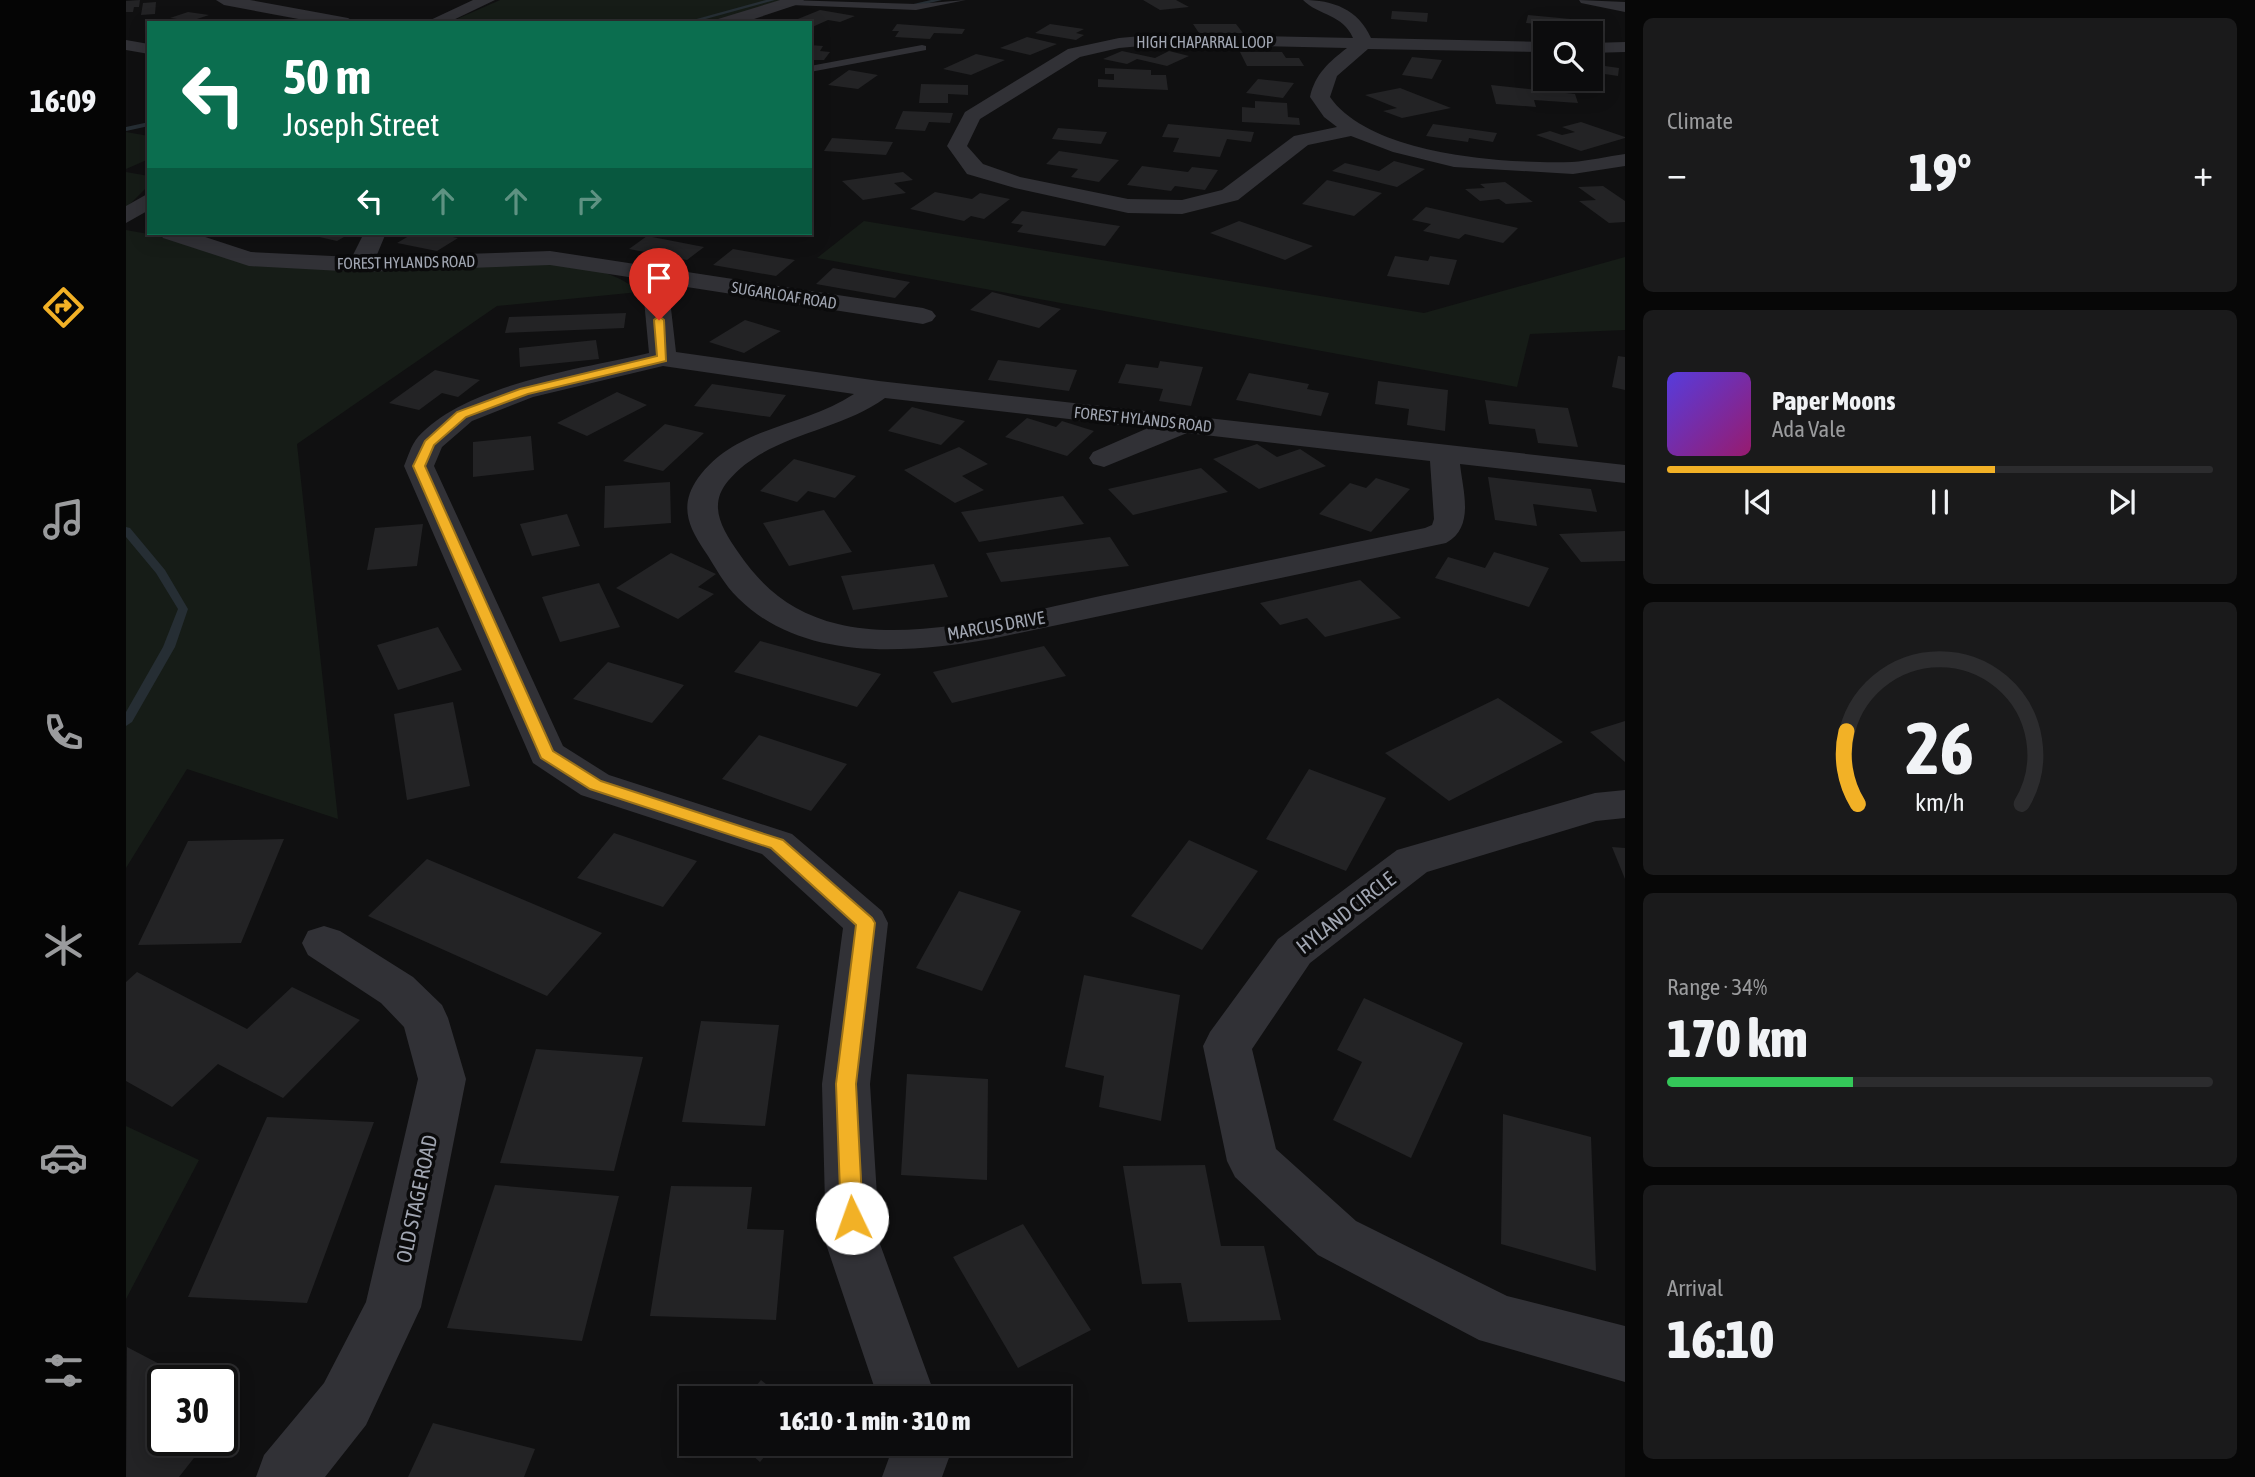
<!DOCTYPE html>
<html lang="en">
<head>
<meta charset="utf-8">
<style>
	:root { --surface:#0c0c0d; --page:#1a1a1b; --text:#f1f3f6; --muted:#9a9b9d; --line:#2c2c2e; --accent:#f2b126 }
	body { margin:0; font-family:"Asap Condensed",sans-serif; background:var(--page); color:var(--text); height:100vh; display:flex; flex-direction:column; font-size:26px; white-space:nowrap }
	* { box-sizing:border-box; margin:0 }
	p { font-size:23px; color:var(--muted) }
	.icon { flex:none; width:38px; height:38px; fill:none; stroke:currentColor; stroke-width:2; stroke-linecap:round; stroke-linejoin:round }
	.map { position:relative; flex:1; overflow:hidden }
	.drawer { display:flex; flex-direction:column; gap:18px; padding:18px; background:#070707; width:630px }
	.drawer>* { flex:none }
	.hud { position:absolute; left:21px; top:21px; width:665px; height:214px; border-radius:0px; box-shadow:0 4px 18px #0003,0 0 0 2px var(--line); background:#0b6e4f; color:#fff; overflow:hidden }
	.buttons { position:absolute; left:1407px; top:21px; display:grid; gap:14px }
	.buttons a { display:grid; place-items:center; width:70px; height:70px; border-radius:0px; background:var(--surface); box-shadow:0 4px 18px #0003,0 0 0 2px var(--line); font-size:35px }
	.speed { position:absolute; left:21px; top:1365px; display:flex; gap:14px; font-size:35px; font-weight:700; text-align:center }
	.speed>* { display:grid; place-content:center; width:91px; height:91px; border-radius:50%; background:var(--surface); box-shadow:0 4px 18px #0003,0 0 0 2px var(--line); line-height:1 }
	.speed .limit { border:4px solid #111; border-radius:10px; background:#fff; color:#111 }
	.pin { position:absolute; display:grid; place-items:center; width:60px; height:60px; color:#fff; margin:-72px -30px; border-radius:50% 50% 50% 0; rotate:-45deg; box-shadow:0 0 7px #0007 }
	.pin .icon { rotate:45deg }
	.me { position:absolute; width:77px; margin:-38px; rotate:357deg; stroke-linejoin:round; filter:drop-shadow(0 0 5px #0008) }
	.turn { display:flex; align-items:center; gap:24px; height:147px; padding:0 21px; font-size:32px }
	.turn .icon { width:91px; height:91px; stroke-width:2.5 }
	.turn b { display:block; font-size:49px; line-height:60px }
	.lanes { display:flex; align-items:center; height:66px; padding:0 21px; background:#0003; justify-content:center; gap:35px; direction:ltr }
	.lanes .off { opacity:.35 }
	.big { font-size:52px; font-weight:800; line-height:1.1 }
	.drawer .tile { flex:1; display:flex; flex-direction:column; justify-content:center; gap:10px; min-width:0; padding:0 24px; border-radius:10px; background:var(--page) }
	.drawer .dial { align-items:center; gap:0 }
	.dial svg { height:182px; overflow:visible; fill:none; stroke:var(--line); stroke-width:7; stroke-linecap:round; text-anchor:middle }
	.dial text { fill:var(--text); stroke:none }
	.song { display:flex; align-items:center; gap:21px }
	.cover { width:84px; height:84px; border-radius:10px; background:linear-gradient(135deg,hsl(250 70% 55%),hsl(320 70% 35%)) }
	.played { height:7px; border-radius:4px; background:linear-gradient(90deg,var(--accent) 60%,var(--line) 60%) }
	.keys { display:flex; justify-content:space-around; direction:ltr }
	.heat { display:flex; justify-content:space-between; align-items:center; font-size:38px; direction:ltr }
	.charge { height:10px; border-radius:5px; background:linear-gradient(90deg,#34c759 34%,var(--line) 0) }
	.trip { position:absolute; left:553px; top:1386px; width:392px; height:70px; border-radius:0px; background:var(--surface); box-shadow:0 4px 18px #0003,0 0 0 2px var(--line); font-weight:800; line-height:70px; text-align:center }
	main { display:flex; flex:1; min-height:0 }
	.dock { display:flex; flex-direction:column; width:126px; justify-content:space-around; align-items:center; background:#050505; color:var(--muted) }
	.dock .icon { width:49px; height:49px }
	.dock .current { color:var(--accent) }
	.dock b { font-size:32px; color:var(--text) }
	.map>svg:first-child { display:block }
	.green { fill:#161c17 }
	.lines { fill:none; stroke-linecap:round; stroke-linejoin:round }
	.stream { fill:#262e34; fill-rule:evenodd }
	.building { fill:#232325 }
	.service { fill:#313136; fill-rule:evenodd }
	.minor { fill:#313136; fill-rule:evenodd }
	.route { fill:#f2b126; stroke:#9d7319; stroke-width:2 }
	.labels { text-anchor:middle; stroke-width:7; stroke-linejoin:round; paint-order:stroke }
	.far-street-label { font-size:16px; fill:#a1a6b2; stroke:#0b0b0c }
	.street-label { font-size:18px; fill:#a1a6b2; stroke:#0b0b0c }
	.near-street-label { font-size:21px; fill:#a1a6b2; stroke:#0b0b0c }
</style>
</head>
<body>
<main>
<nav class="dock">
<b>16:09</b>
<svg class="icon current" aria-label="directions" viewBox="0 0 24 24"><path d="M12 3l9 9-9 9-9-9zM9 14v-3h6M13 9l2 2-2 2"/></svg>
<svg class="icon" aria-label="music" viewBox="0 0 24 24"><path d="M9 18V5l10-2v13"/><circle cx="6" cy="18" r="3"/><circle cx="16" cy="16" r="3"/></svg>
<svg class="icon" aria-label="phone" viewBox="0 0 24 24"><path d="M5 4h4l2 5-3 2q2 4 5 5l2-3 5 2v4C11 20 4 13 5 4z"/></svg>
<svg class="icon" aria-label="climate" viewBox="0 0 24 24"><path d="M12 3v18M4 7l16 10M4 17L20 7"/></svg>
<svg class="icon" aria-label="car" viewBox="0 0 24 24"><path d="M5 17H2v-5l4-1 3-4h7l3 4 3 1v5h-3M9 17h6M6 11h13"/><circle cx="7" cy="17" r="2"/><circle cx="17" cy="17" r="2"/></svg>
<svg class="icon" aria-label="filters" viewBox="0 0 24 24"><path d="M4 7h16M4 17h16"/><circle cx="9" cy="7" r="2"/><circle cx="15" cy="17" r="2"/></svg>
</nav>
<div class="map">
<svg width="1499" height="1477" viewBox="0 0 1499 1477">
	<rect width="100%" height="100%" fill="#101011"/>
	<path class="green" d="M374,0H656L584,23H322Z
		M0,132L23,136V159L0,169Z
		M0,172L23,176V185L0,208Z
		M738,221L1298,313L1499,257V330L1404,334L1391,387L691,258Z
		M0,230L28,235L116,261L421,263C455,268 486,268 513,292L371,306L171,444L212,819L61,769L0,868Z
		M0,1126L73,1160L0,1299Z"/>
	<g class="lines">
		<path class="stream" d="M640,0H649L565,23H556Z
			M805,0H816L786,7L783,5Z
			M23,122V126L0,131V127Z
			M0,527L4,528L39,570L62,609L49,647L6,722L0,726V712L37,647L52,609L30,573L0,537Z"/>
	</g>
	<path class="building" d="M14,0L13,7H8L7,12H0V1Z
		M1017,0H1050L1063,7L1034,10Z
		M30,2L29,14L15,15L17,3Z
		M694,10L729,16L714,22L702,20L684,28V23H662Z
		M1266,11L1302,13L1301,22L1265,19Z
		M62,12L83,15L65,21L44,18Z
		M1402,15L1455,20V28L1400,23Z
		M771,24L839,29L836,34L808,33L804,39L769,37L773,31H766Z
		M924,24L958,29L950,33L958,35L950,40L909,33Z
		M1067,24H1110L1117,33H1073Z
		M901,37L931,44L904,55L874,48Z
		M684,45L697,46L694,51L704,52L698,60H684Z
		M996,51L1029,58L1043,51L1063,56L1041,66L1011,59L1001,64L977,59Z
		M1114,52H1156L1160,58H1173L1178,66H1121Z
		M850,54L879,60L845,75L817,69Z
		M1286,57L1316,60L1306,79L1276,75Z
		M1465,64L1493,68L1492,76L1465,72Z
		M979,68L1025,70V75H1040L1042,90L972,87V79L988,80V74H979Z
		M723,70L752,75L732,89L702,85Z
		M1132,79L1168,83L1157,98L1120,93Z
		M795,84L842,85V95L822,94V103H793Z
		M1365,85L1449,94L1452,103L1408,100L1410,107L1370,104Z
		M1274,88L1325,108L1276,118L1257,111L1271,108L1239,95Z
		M1129,101L1161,103L1162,117L1173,118L1174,125L1116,122V107L1129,108Z
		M777,111L827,113L824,123L803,122L799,131L769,129Z
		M1455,122L1499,137V138L1455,151L1410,135L1424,131L1436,135L1449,132L1436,127Z
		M1042,124L1128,132L1125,142L1101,139L1094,157L1047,152L1053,138L1036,137Z
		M1307,124L1371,133L1367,142L1343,138L1342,142L1300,136Z
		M932,128L981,132L975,144L926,139Z
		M706,138L767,142L760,155L698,151Z
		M933,151L993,160L973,182L945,177L952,169L920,164Z
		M1268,161L1299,169L1271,187L1206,171L1219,163L1253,171Z
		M1016,166L1062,172L1066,167L1092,170L1079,190L1049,186L1045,191L1001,185Z
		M777,172L787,180L768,183L780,193L737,200L716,181Z
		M1201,180L1256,193L1228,216L1176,204Z
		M1379,182L1407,202L1380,204L1373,199L1354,201L1339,189L1359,188L1354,184Z
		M1477,186L1499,201V222L1483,223L1453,201L1470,200L1452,187Z
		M809,192L846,199L854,193L884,199L858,219L845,216L838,221L784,209Z
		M1300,207L1392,228L1377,243L1339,234L1333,239L1297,231L1305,224L1286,220Z
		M896,211L994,226L979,246L891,232L897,225L885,223Z
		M1113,221L1187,246L1159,260L1084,233Z
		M176,233H225L211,241Z
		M288,233H306L332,238L311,251L271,243Z
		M521,236L578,247L561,260L503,249Z
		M607,249L669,260L650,276L587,265Z
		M1269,256L1302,261L1304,256L1331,260L1323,285L1261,276Z
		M707,268L784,282L769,298L690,284Z
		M866,292L935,309L913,328L844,310Z
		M500,313L498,328L379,333L383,317Z
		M619,320L655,331L618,353L583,342Z
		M470,340L473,359L394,367L393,348Z
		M1492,356L1499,357V390L1486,387Z
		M872,360L951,370L943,391L862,380Z
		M1034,361L1077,367L1065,406L1033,401L1037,389L992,383L1000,364L1032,368Z
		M309,370L354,380L332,397L316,393L293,410L263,403Z
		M1123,373L1183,384L1181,389L1203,393L1195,416L1110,400Z
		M1252,381L1322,390L1319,431L1281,425L1283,409L1249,404Z
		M586,384L660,395L644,417L568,406Z
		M491,392L521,405L461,436L431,423Z
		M1359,400L1442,408L1452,447L1412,443L1409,429L1363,424Z
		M786,407L839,421L815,445L762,431Z
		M901,418L930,427L936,421L968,431L941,456L879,437Z
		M539,424L578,433L537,471L497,461Z
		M405,436L408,470L347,477V442Z
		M1131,444L1151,457L1174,449L1200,466L1133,489L1087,459Z
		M833,447L862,464L836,476L858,490L829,503L778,470Z
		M668,459L730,476L709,498L682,491L671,502L634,491Z
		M1075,468L1102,492L1007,515L982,489Z
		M1362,477L1465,489L1471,512L1407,504L1411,526L1369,520Z
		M1250,478L1284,489L1245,532L1193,514L1224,483L1240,488Z
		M544,482L545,523L478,528L479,486Z
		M937,496L958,524L853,542L835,512Z
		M698,510L726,552L663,566L637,523Z
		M441,514L454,546L406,556L394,524Z
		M297,524L291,566L241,570L249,528Z
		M1499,531V561L1455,562L1433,534Z
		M984,537L1003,566L875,582L860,553Z
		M1368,552L1423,568L1403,607L1309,578L1322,557L1359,568Z
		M545,553L590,574L572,587L588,594L552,619L490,588Z
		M808,564L822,597L727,610L715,576Z
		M1234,580L1275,618L1199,637L1181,618L1154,625L1134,603Z
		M473,583L494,627L434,642L416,597Z
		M312,627L336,670L272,690L251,645Z
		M634,641L755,674L731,707L608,672Z
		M918,646L940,676L826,703L807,672Z
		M482,662L558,685L526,723L447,699Z
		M1372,698L1437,742L1323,801L1259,753Z
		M327,702L344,786L281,800L268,714Z
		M1499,721V762L1464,732Z
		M633,735L721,764L685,811L596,779Z
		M1183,769L1260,798L1220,871L1140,839Z
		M488,833L571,861L537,907L451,878Z
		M158,839L115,943L12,945L62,841Z
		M1063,840L1132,871L1076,950L1005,916Z
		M1486,847L1499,848V879Z
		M301,859L476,933L421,996L242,916Z
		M833,891L895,911L856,991L790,968Z
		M11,972L121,1029L166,987L234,1020L157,1098L92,1064L46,1107L0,1081V982Z
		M958,975L1054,995L1035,1121L973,1107L978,1076L939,1067Z
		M1238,998L1337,1043L1285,1158L1207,1120L1236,1062L1211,1050Z
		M575,1021L653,1025L639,1126L556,1122Z
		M410,1049L517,1057L488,1171L374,1163Z
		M781,1074L862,1079L861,1180L775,1175Z
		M1377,1114L1465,1137L1470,1271L1375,1244Z
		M141,1117L248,1122L181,1303L62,1297Z
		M1079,1165L1095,1246H1138L1155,1320L1062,1322L1055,1283L1016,1284L997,1166Z
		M369,1185L493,1196L456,1341L321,1328Z
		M545,1186L626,1187L621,1229L658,1230L650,1320L524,1316Z
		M897,1224L965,1330L892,1368L827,1257Z
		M1,1347L66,1381H37V1440H82L53,1477H0Z
		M635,1380L657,1398H620Z
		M96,1396L110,1404L96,1422Z
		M307,1423L409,1449L398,1477H282Z
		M613,1444H649L634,1462Z"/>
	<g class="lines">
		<path class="service" d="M662,0L790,4L840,0L790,10L665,5L662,4Z
			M796,45L800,46V50L684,72V66Z"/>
		<path class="minor" d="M90,0H124L222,18L230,23H194L98,5Z
			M347,0H369L321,23H298Z
			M654,0H678L676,3L616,23H590L592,19Z
			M1177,0C1207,0 1232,9 1245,38L1419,42V52L1242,49L1211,76L1204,97C1244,155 1379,164 1446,162C1463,161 1482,156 1499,154V166L1447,174L1328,167L1267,152L1225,136L1182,145L1112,200L1056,214L1002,213L889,188L841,174L821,146L839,112L942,49L993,38L1038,34L1227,38C1217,14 1193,16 1177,0ZM1038,44L1221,48C1203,62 1189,74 1184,97L1198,117L1211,127L1168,136L1096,190L1056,200L1002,199L894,177L857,164L841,146L854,119L954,57L993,48Z
			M1453,0L1499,2V12L1455,3Z
			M0,40L23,44V54L0,50Z
			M1499,42V52L1465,53V43Z
			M23,193V210L0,223V206Z
			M33,233H67L125,252L226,257L238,233H260L250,257L424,251L797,308L806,311L810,316L806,321L797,324L535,283L544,300L550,352L753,381L1499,465V483L1334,464C1337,492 1349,527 1320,543L865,639C783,653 677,663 612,598C598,585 589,566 578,550C562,526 553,505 572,478C611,425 677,428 728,394L537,366L407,397L346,421L316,447L308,466L437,746L483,775L666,834L756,911L762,923L744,1084L754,1244L810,1398H752L700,1244L696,1084L717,928L636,854L455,795L407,763L278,466C282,457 285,445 292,437C340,384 455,369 523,353L518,300L509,278L424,265L234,272L123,266L37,238ZM759,398L1022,428L967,452L963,458L967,464L978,467L1061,433L1304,461L1308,519L1306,525L1299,528C1196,549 1092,571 989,593C910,609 791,644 712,624C667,613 638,590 612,552C597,530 581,506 602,481C641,434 711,433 759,398Z
			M1499,790V818L1470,821L1301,872L1184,963L1126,1049L1150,1149L1230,1221L1381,1296L1499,1326V1382L1353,1340L1192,1255L1109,1177L1101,1161L1077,1046L1084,1032L1152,939L1271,850L1469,793Z
			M198,926L214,931L287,977L316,1005L322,1018L340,1079L295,1307L240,1425L199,1477H130L138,1455L198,1383L240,1302L292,1079L278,1027L255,1003L182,955L176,943L182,931Z
			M768,1444H828L816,1477H756Z"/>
	</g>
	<path class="route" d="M533,316L538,320L540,361L402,394L340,417L308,445L299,466L427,751L475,781L657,840L746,918L749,923L730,1084L737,1218L733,1225L726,1228L718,1225L715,1218L710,1084L730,925L645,848L464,789L415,758L287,466L299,441L331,412L394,389L531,356L528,320Z"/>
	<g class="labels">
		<g class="far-street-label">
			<text x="1079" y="48">HIGH CHAPARRAL LOOP</text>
			<text transform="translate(280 262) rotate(-1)" y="6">FOREST HYLANDS ROAD</text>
			<text transform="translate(658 295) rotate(9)" y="6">SUGARLOAF ROAD</text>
			<text transform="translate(1017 419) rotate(6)" y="6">FOREST HYLANDS ROAD</text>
		</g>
		<g class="street-label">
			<text transform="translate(870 626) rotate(-10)" y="6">MARCUS DRIVE</text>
		</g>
		<g class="near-street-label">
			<text transform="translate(1220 913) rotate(-38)" y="7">HYLAND CIRCLE</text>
			<text transform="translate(291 1199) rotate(-78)" y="7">OLD STAGE ROAD</text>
		</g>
	</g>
</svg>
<div class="buttons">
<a><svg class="icon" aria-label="search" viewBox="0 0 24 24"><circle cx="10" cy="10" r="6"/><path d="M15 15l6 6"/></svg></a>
</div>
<div class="speed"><div class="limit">30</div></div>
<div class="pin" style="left:533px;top:320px;background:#d93025"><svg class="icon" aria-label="arrive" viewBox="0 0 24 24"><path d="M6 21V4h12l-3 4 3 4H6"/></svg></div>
<svg class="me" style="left:726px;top:1218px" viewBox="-20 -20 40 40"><circle r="19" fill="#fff"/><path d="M0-13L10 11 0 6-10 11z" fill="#f2b126"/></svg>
<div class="trip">16:10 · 1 min · 310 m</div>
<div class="hud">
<div class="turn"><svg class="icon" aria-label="left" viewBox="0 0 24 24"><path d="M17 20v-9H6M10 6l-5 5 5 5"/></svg><div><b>50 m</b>Joseph Street</div></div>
<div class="lanes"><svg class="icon" aria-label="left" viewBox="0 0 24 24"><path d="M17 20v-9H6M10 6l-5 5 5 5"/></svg><svg class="icon off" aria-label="ahead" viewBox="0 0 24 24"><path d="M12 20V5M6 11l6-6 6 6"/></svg><svg class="icon off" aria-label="ahead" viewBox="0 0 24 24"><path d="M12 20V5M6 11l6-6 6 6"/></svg><svg class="icon off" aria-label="right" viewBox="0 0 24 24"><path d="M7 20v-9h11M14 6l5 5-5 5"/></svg></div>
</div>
</div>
<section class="drawer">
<div class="tile"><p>Climate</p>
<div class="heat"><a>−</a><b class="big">19°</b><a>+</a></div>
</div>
<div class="tile">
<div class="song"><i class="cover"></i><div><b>Paper Moons</b><p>Ada Vale</p></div></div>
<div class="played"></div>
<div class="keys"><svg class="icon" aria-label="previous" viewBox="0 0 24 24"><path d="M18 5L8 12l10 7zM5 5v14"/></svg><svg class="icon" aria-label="pause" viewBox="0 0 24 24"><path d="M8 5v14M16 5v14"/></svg><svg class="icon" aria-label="next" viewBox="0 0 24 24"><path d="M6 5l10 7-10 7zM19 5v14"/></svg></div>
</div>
<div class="tile dial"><svg viewBox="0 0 100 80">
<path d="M14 69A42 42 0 1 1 86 69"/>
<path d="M14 69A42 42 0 0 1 9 37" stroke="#f2b126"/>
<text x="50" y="56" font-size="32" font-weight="700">26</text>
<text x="50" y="72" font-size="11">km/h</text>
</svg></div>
<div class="tile"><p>Range · 34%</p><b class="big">170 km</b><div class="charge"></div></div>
<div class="tile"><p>Arrival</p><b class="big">16:10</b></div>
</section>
</main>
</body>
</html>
